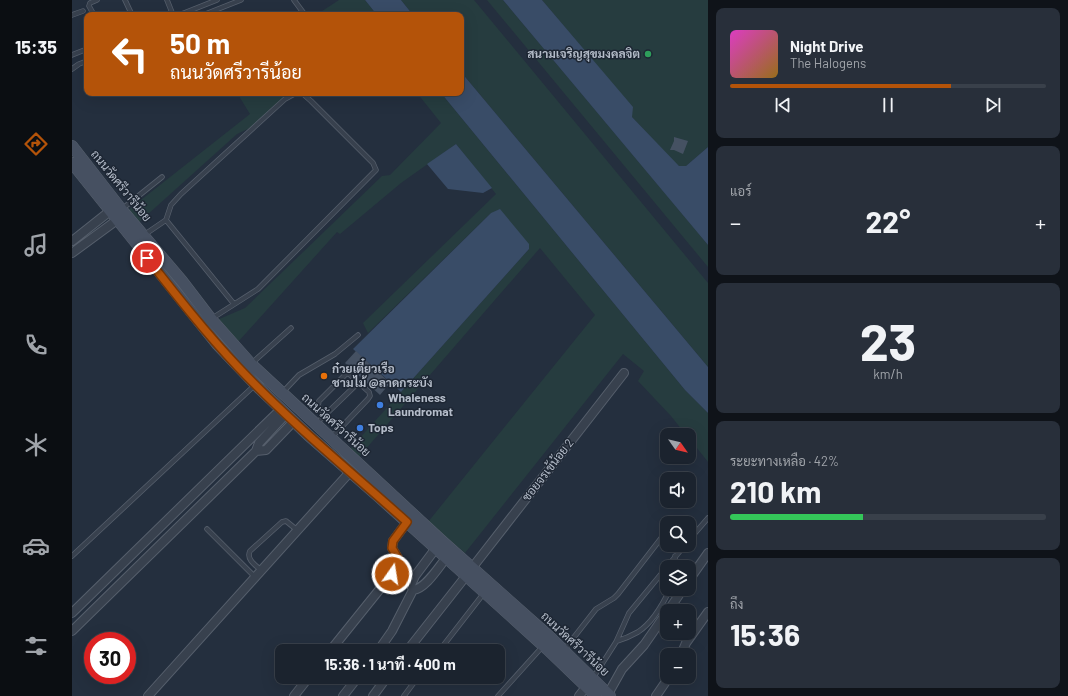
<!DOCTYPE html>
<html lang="th">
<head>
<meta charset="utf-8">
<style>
	:root { --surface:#1b232e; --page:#282f3a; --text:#f1f3f6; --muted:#a0a4aa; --line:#39404a; --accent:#b45309 }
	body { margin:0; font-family:Barlow,Sarabun,sans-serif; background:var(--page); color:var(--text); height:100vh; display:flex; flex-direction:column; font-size:15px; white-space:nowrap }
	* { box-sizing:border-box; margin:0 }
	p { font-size:13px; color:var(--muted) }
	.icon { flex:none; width:22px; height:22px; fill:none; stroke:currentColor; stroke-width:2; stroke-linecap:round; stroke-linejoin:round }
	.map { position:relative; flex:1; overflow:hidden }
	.panel { display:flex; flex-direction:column; gap:8px; padding:8px; background:#0f1319; width:360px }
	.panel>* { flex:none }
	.guide { position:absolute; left:12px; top:12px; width:380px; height:84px; border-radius:8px; box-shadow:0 4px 16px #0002,0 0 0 1px var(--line); background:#b45309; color:#fff; overflow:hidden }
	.needle { width:26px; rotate:124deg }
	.buttons { position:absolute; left:588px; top:428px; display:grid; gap:8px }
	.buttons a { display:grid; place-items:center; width:36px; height:36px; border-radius:8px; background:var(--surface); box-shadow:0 4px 16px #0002,0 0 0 1px var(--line); font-size:20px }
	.speed { position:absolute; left:12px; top:632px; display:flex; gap:8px; font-size:20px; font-weight:700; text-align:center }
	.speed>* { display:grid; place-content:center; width:52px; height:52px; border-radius:50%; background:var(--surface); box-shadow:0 4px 16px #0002,0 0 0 1px var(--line); line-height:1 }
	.speed .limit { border:6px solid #d22; background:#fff; color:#111 }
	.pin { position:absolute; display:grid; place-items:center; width:34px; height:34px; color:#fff; margin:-17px; border:2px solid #fff; border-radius:50%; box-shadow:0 1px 4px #0007 }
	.me { position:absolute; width:44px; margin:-22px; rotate:13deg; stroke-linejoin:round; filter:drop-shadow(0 0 3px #0008) }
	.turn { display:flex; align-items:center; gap:14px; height:84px; padding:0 20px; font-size:18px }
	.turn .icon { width:52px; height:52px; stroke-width:2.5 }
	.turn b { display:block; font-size:28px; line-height:34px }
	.big { font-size:30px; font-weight:700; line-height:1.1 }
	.panel .card { flex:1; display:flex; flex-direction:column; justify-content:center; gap:6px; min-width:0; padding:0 14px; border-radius:8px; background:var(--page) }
	.panel .dial { align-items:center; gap:0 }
	.dial b { font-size:52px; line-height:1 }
	.song { display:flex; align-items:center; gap:12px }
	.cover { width:48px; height:48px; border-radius:6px; background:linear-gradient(135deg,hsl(310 70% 55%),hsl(40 70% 35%)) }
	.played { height:4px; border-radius:2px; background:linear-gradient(90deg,var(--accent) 70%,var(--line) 70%) }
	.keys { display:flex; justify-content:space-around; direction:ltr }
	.heat { display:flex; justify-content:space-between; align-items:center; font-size:22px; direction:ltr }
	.charge { height:6px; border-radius:3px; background:linear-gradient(90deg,#34c759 42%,var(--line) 0) }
	.trip { position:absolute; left:203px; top:644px; width:230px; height:40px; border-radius:8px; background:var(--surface); box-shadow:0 4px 16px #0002,0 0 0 1px var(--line); font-weight:700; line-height:40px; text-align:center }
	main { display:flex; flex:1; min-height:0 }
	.tab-bar { display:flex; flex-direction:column; width:72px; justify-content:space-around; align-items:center; background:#0b0e12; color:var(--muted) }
	.tab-bar .icon { width:28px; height:28px }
	.tab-bar .selected { color:var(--accent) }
	.tab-bar b { font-size:18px; color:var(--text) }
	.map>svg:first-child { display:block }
	.green { fill:#263c3f }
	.water { fill:#394c67 }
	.building { fill:#455162 }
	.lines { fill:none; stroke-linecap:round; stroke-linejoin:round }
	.lane-casing { stroke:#565f6c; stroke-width:5.5 }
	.street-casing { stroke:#565f6c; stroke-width:10 }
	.secondary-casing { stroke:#565f6c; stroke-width:12 }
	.lane { stroke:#38414e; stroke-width:4 }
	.street { stroke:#38414e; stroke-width:8 }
	.secondary { stroke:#465061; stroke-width:11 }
	.route-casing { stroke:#753606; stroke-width:10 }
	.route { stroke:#b45309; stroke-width:7 }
	.leisure-dot { fill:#2e9e5b; stroke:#1d2633; stroke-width:1.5 }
	.food-dot { fill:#e8710a; stroke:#1d2633; stroke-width:1.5 }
	.shop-dot { fill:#3f7fe0; stroke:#1d2633; stroke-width:1.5 }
	.labels { text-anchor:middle; stroke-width:3; stroke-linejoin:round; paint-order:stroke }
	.poi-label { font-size:12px; font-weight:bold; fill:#b4bcc9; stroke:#1d2633; text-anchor:start }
	.street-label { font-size:12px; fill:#b4bcc9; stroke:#1d2633 }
</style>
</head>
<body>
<main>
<nav class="tab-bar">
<b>15:35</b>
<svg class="icon selected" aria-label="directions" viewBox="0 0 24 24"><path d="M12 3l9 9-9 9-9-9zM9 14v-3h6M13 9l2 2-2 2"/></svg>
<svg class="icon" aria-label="music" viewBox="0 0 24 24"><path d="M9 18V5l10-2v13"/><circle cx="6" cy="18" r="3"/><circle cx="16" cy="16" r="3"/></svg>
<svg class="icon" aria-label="phone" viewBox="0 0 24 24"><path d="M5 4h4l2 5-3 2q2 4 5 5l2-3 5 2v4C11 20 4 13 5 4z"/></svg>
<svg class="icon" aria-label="climate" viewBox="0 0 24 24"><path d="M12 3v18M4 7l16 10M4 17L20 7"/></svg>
<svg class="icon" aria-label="car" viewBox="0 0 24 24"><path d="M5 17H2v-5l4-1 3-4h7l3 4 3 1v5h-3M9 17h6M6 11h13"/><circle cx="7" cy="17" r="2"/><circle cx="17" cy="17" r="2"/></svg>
<svg class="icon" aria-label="filters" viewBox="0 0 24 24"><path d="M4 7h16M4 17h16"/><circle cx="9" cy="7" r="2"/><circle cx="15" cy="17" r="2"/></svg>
</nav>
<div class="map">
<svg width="636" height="696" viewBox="0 0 636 696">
	<rect width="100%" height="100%" fill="#242f3e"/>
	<path class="green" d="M267,0H293L305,15H244Z
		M329,0H402L636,283V367L389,72V15H341Z
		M415,0H431L627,234L636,245V267Z
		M470,0H636V147L614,166H607L602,162L560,117V107Z
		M165,93H216L180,127L165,134L65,224L55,211L178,114Z
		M345,93H369L613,390L636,413V462L617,438V435H614L599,416L566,381L572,371L551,354L393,553L356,522L523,315L468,248L286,458L278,449L457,249L419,213L296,333L291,323L424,194L384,144L329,183L268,234L265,232L165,343L145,320L173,308L310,176L318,175L369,123Z"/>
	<path class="water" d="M293,0H329L341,15H305Z
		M431,0H470L561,107L560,117L607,166H614L636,147V245Z
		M389,72L636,367V413L613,390L369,93H389Z
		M384,144L420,188L411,193L376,189L355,164Z
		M428,209L457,244V249L329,392L281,349L419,213Z"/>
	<path class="building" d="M602,137L616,141L611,154L602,150H598L602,141Z
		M284,351L318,383L308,395L273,363Z"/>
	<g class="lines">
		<g class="lane-casing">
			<path id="lane" d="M53,0L60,15
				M95,0L101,15
				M222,0L233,15
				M0,15L11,11
				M22,15L17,6L18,3L25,0
				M107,15L145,0
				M131,15L169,0
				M0,55L15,49
				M0,69L7,64L15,61
				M50,209L90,177
				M94,220L162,304
				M72,235L94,220L99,205L109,194L213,99L224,93
				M139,319L186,289L304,170L301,163L239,101L230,93H224
				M179,364L219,328
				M210,393L227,375L263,354L286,335
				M251,417L284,385H289
				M249,419L251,412L246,406L247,401L274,374H277L297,392L298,396L296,399L259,438
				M135,529L184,578
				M617,540L636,518
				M0,556L183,385
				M603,556L604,567
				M189,570C183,565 174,559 178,551L210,522L214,521L225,530
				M545,641C552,639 559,636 566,632C580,623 591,604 598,589
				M492,650L524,609L542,598L546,594L590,537
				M367,651L412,593
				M521,678L544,642L557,613L613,545
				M332,696L346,677
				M426,696L471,646"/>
		</g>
		<g class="street-casing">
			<path id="street" d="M0,241L38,211
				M0,253L45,220
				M184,451L194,450L222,421
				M400,568L552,373
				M617,580L636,553
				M341,590C353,589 366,568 374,558
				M596,611L611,589
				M0,613L209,409
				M0,631L184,451L187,443L214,414
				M258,651L320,574L326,562V558L320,548L321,541L335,522
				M306,651L320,631L341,590L339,585L343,576L364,548
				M335,651L394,576
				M609,655L614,643L636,612
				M536,694L550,669L572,645L595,612
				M76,696L278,472
				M222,696L237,677
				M271,696L286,677
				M301,696L315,677
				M507,696L514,687
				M584,696L597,677"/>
		</g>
		<g class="secondary-casing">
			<path id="secondary" d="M0,146L49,209L110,281L139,319L179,364L370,541L478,637L538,696
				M0,163L145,344L188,389L236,435L307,497L475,649L524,696"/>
		</g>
		<use href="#lane" class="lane"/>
		<use href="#street" class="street"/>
		<use href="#secondary" class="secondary"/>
	</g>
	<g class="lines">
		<g class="route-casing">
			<path id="route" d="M75,258C104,295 133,332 166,367C218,422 278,471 335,522L321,541L320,548L326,558V562L320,574"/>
		</g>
		<use href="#route" class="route"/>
	</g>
	<circle class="leisure-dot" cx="576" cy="54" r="4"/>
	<circle class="food-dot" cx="252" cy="376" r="4"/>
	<g class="shop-dot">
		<circle cx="308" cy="405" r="4"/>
		<circle cx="288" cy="428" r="4"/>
	</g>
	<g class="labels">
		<g class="poi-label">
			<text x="568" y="58" text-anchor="end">สนามเจริญสุขมงคลจิต</text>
			<text x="260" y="373">ก๋วยเตี๋ยวเรือ<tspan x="260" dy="14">ชามไม้ @ลาดกระบัง</tspan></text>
			<text x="316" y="402">Whaleness<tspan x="316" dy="14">Laundromat</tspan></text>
			<text x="296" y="432">Tops</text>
		</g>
		<g class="street-label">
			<text transform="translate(49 186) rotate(51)" y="4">ถนนวัดศรีวารีน้อย</text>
			<text transform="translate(264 425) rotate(42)" y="4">ถนนวัดศรีวารีน้อย</text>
			<text transform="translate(476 470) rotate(-52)" y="4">ซอยจรเข้น้อย 2</text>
			<text transform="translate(503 644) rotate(43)" y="4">ถนนวัดศรีวารีน้อย</text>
		</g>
	</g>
</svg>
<div class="buttons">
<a><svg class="needle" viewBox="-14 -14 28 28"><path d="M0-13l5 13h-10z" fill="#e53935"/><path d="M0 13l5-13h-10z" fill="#a0a4aa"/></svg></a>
<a><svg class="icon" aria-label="sound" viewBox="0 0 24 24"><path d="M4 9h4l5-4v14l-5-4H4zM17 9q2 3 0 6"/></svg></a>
<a><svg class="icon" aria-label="search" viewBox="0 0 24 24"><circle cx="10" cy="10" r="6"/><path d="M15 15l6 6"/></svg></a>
<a><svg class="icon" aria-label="layers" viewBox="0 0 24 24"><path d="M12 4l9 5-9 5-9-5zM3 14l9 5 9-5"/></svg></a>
<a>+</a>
<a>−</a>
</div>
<div class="speed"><div class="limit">30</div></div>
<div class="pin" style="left:75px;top:258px;background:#d93025"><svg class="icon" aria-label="arrive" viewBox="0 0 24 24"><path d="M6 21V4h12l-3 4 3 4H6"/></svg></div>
<svg class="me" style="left:320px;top:574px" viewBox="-20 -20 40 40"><circle r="17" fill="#b45309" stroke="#fff" stroke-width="3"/><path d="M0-11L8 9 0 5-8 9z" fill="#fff"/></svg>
<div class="trip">15:36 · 1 นาที · 400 m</div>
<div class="guide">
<div class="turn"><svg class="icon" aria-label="left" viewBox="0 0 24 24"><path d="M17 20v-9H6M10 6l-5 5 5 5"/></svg><div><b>50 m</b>ถนนวัดศรีวารีน้อย</div></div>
</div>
</div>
<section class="panel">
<div class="card">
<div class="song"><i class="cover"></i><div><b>Night Drive</b><p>The Halogens</p></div></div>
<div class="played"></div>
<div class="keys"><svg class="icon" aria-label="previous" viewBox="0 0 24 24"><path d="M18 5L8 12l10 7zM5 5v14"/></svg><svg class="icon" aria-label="pause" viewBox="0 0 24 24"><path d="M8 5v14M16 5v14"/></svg><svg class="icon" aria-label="next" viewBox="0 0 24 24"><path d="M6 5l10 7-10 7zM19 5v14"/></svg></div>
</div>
<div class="card"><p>แอร์</p>
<div class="heat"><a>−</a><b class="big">22°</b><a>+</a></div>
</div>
<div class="card dial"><b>23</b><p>km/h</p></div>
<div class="card"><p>ระยะทางเหลือ · 42%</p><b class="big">210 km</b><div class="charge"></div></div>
<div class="card"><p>ถึง</p><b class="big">15:36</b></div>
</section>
</main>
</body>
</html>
